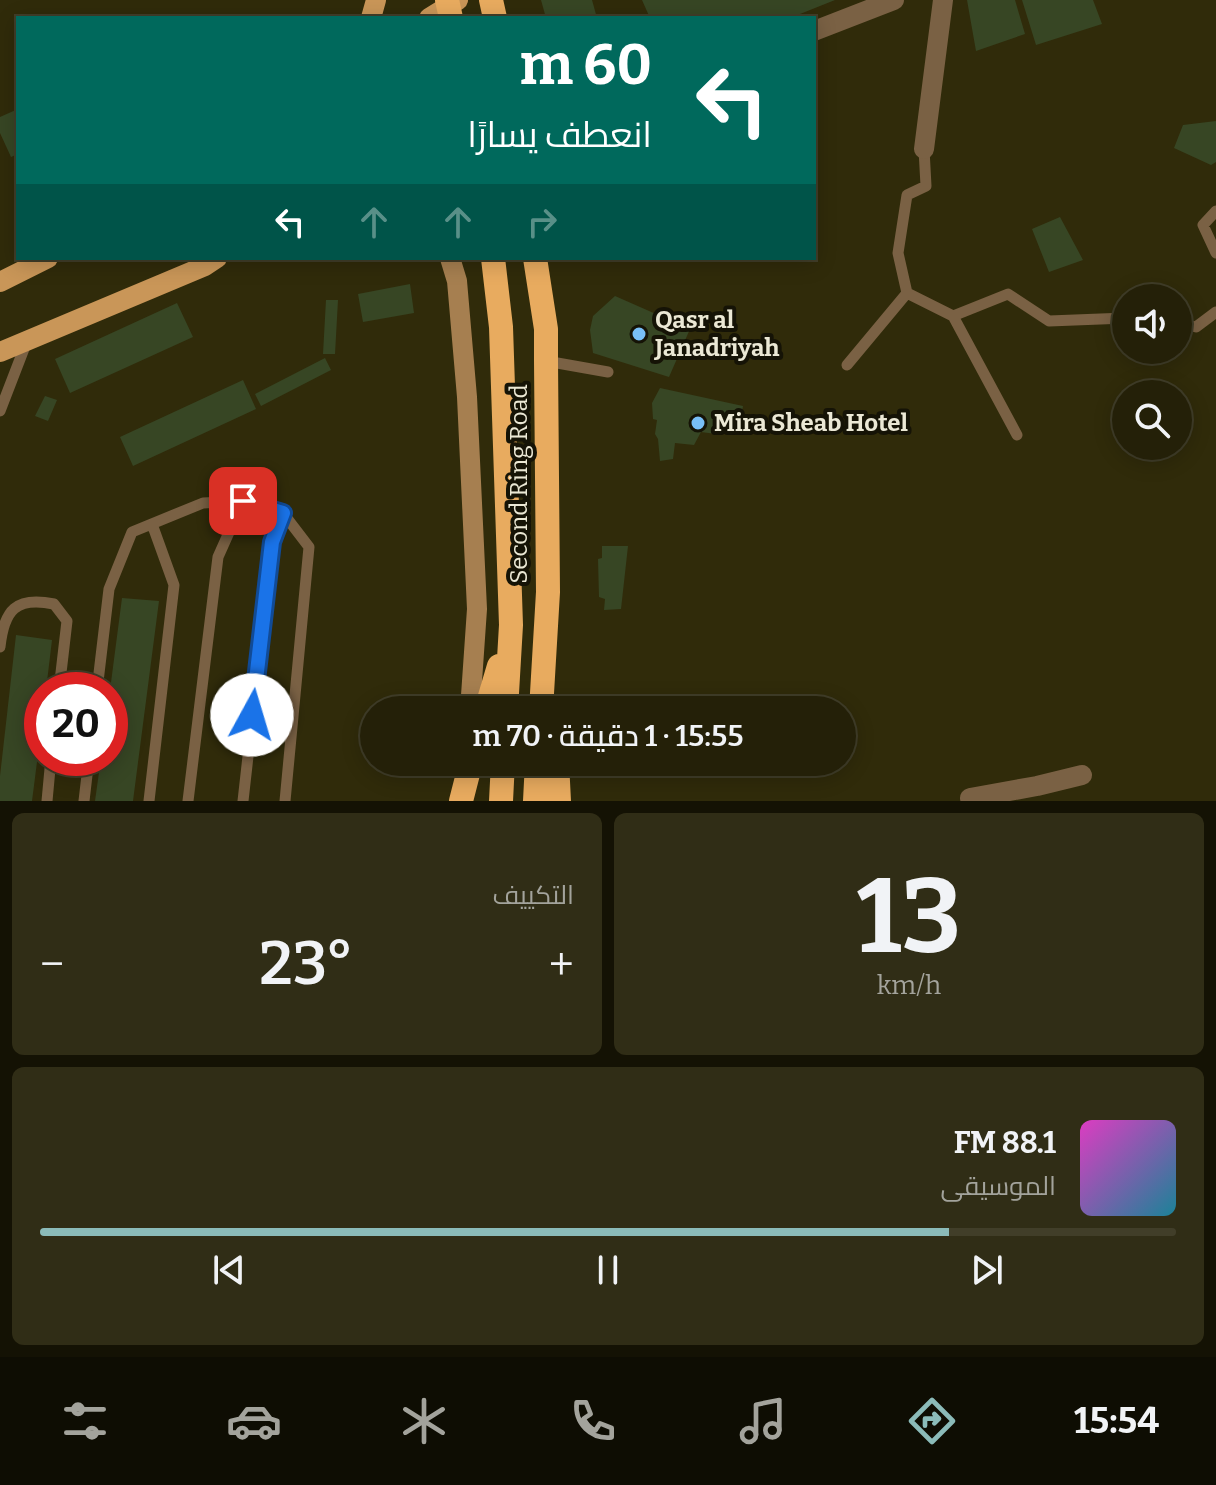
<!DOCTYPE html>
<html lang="ar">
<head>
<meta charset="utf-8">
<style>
	:root { --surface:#242008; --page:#302d16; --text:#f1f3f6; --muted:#a3a39c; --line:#413e29; --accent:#8bbbb9 }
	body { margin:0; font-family:Bitter,Cairo,serif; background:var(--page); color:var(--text); direction:rtl; height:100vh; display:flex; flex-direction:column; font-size:30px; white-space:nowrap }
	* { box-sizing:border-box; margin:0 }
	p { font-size:26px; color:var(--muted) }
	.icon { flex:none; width:44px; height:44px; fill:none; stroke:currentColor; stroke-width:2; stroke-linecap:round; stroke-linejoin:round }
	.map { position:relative; height:801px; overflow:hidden; direction:ltr }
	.side { display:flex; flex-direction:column; gap:12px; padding:12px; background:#141204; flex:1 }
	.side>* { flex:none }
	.hud { position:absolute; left:16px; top:16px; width:800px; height:244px; border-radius:0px; box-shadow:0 4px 20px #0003,0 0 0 2px var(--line); direction:rtl; background:#00695c; color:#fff; overflow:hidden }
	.tools { position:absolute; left:1112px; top:284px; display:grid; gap:16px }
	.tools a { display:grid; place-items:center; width:80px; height:80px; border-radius:50%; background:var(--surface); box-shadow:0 4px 20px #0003,0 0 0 2px var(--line); font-size:40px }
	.speed { position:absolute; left:24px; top:672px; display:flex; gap:16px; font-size:40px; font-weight:700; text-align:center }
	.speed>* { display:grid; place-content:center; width:104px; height:104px; border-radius:50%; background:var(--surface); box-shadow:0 4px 20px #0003,0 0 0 2px var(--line); line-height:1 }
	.speed .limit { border:12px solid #d22; background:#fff; color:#111 }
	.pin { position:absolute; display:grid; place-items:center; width:68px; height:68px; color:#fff; margin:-34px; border-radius:16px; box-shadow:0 4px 12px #0006 }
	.me { position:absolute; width:88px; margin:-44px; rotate:6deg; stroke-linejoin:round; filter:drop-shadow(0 0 6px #0008) }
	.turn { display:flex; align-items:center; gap:28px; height:168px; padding:0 32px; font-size:36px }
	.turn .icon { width:104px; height:104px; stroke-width:2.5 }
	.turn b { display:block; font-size:56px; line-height:68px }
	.lanes { display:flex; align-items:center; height:76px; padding:0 32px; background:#0003; justify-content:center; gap:40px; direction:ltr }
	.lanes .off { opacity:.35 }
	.big { font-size:60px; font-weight:600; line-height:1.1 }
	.side .card { flex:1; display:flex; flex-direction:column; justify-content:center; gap:12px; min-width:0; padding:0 28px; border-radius:12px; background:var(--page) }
	.side .dial { align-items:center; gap:0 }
	.dial b { font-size:104px; line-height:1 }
	.song { display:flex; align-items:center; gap:24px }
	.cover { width:96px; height:96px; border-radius:12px; background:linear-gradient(135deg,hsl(310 70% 55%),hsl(190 70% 35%)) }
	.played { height:8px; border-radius:4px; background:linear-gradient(90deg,var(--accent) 80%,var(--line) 80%) }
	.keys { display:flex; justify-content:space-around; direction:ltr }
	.heat { display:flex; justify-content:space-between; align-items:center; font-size:44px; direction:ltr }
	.side .tiles { flex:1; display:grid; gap:12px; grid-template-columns:1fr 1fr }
	.card:last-child { grid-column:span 2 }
	.trip { position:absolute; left:360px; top:696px; width:496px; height:80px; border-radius:40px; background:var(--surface); box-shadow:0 4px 20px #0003,0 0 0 2px var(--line); font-weight:600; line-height:80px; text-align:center; direction:rtl }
	.menu { display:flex; height:128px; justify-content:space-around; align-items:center; background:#0e0d03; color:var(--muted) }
	.menu .icon { width:56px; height:56px }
	.menu .on { color:var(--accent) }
	.menu b { font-size:36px; color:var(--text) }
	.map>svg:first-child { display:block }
	.building { fill:#374624 }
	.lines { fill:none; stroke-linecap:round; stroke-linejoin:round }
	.lane { stroke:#7a6144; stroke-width:11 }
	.street { stroke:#7a6144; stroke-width:20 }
	.secondary { stroke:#a67f50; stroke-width:20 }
	.primary { stroke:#c99658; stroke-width:20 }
	.highway { stroke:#e8ab5f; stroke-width:24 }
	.highway-bridge { stroke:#e8ab5f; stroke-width:24 }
	.route-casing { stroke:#114b97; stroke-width:20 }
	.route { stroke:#1a73e8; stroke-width:14 }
	.poi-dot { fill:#78bff7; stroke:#151306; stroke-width:3 }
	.labels { text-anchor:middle; stroke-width:8; stroke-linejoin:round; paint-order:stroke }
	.poi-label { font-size:24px; font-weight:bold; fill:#ebe8d5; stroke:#151306; text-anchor:start }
	.street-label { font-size:24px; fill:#ebe8d5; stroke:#151306 }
</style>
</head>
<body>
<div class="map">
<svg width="1216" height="801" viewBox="0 0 1216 801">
	<rect width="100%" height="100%" fill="#302b0a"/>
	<path class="building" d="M541,0H592L597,18H546Z
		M642,0H835L790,18H650Z
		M967,0H1015L1025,34L976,51Z
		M1022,0H1093L1102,24L1036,45Z
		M18,109V154L11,157L0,133V117Z
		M1216,121V162L1211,165L1174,148L1183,125Z
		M1060,217L1083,260L1049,272L1032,229Z
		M410,284L414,313L363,322L358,294Z
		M615,296L690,329L669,377L593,353L590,330L593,316Z
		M326,300H338L335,354H323Z
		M177,303L193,337L70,393L55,359Z
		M325,358L331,370L261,406L255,394Z
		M243,380L256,409L133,466L120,437Z
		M660,388L743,406L739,427L734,426L733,433L717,429L716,434L701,432L694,445L675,443L673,459L660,461L658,439L655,434L657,420L653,419L652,403Z
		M45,396L57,400L48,421L35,416Z
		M602,546H628L621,609L604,610L605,599L599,597L598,559L602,558Z
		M122,598L159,601L133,801H95L101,758H110V690Z
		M16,635L52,640L46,690H42V723L32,801H0V776Z"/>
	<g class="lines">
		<path class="lane" d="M924,149L926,186L907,195L898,253L907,293L953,316L1008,294L1049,321L1126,318
			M1216,211L1203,225L1216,253
			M953,316L1017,435
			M1178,323L1196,327L1216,312
			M546,361L608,372
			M847,365L907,293
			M0,411L27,341
			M0,647C4,610 16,596 54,604L67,621L59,690
			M97,690L109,589L132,532L203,503L243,501L283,513L309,547L285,801
			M47,801L51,758
			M84,801L89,758
			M149,801L174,585L152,524
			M188,801L218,557L243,501
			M243,801L272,542L283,513"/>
		<path class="street" d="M814,31L894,0
			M924,149L943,0
			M970,798L1037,786L1082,775"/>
		<path class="secondary" d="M450,258L457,281L467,397L477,609L470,710"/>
		<path class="primary" d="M371,18L376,0
			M429,18L458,0
			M0,282L48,258
			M0,352L205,266L217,258"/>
		<path class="highway" d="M491,0L495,18
			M493,258L501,327L511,625L506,710
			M535,258L546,329V361L548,592L541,710
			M486,710L499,666
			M557,762L559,801
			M461,801L471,762
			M501,801L503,762
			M535,801L537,762"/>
		<path class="highway-bridge" d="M447,0L451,18"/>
	</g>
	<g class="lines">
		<g class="route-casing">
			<path id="route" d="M243,501L283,513L272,542L252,715"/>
		</g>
		<use href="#route" class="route"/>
	</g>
	<g class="poi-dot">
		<circle cx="639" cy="334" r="8"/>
		<circle cx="698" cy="423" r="8"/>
	</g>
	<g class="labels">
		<g class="poi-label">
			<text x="655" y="328">Qasr al<tspan x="655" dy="28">Janadriyah</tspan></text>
			<text x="714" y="431">Mira Sheab Hotel</text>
		</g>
		<g class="street-label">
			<text transform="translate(519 484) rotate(-90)" y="8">Second Ring Road</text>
		</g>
	</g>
</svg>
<div class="tools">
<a><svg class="icon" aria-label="sound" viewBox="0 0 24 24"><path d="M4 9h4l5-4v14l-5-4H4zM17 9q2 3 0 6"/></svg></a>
<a><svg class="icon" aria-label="search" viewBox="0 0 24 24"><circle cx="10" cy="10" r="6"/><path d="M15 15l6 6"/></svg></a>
</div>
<div class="speed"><div class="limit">20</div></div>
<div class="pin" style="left:243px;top:501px;background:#d93025"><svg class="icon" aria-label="arrive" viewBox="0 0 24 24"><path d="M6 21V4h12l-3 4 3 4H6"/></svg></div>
<svg class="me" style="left:252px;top:715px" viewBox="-20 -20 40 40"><circle r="19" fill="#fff"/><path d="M0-13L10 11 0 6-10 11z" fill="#1a73e8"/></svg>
<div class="trip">15:55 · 1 دقيقة · 70 m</div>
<div class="hud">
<div class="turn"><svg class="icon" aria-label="left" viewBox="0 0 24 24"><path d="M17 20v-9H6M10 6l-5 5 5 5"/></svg><div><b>60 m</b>انعطف يسارًا</div></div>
<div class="lanes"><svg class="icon" aria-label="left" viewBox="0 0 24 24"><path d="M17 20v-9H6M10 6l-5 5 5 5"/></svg><svg class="icon off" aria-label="ahead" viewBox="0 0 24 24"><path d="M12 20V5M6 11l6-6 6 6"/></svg><svg class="icon off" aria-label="ahead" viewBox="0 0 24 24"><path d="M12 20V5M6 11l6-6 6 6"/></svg><svg class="icon off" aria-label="right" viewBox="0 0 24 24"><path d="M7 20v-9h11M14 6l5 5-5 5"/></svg></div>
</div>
</div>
<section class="side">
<div class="tiles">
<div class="card dial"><b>13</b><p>km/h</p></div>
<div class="card"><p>التكييف</p>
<div class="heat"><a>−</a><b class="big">23°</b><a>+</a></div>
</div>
<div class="card">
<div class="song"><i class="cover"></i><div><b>88.1 FM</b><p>الموسيقى</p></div></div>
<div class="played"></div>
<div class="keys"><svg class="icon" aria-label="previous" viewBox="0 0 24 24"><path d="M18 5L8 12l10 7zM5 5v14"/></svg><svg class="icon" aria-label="pause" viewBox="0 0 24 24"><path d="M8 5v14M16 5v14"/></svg><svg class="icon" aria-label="next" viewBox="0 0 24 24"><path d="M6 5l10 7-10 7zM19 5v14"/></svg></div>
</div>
</div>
</section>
<nav class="menu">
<b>15:54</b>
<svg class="icon on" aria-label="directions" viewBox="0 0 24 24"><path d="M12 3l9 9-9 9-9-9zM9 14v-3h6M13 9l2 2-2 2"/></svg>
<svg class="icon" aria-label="music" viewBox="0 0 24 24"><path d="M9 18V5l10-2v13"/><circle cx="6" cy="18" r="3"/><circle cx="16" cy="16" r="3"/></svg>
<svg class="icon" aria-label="phone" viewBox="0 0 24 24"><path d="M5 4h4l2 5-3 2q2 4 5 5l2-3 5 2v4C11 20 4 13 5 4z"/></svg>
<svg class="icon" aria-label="climate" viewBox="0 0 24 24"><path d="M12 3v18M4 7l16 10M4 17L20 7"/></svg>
<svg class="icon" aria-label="car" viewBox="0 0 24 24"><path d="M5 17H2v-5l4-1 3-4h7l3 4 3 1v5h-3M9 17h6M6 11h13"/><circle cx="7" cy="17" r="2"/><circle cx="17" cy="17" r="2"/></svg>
<svg class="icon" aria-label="filters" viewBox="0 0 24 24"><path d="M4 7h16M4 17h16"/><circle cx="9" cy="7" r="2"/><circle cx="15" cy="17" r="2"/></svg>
</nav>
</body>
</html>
